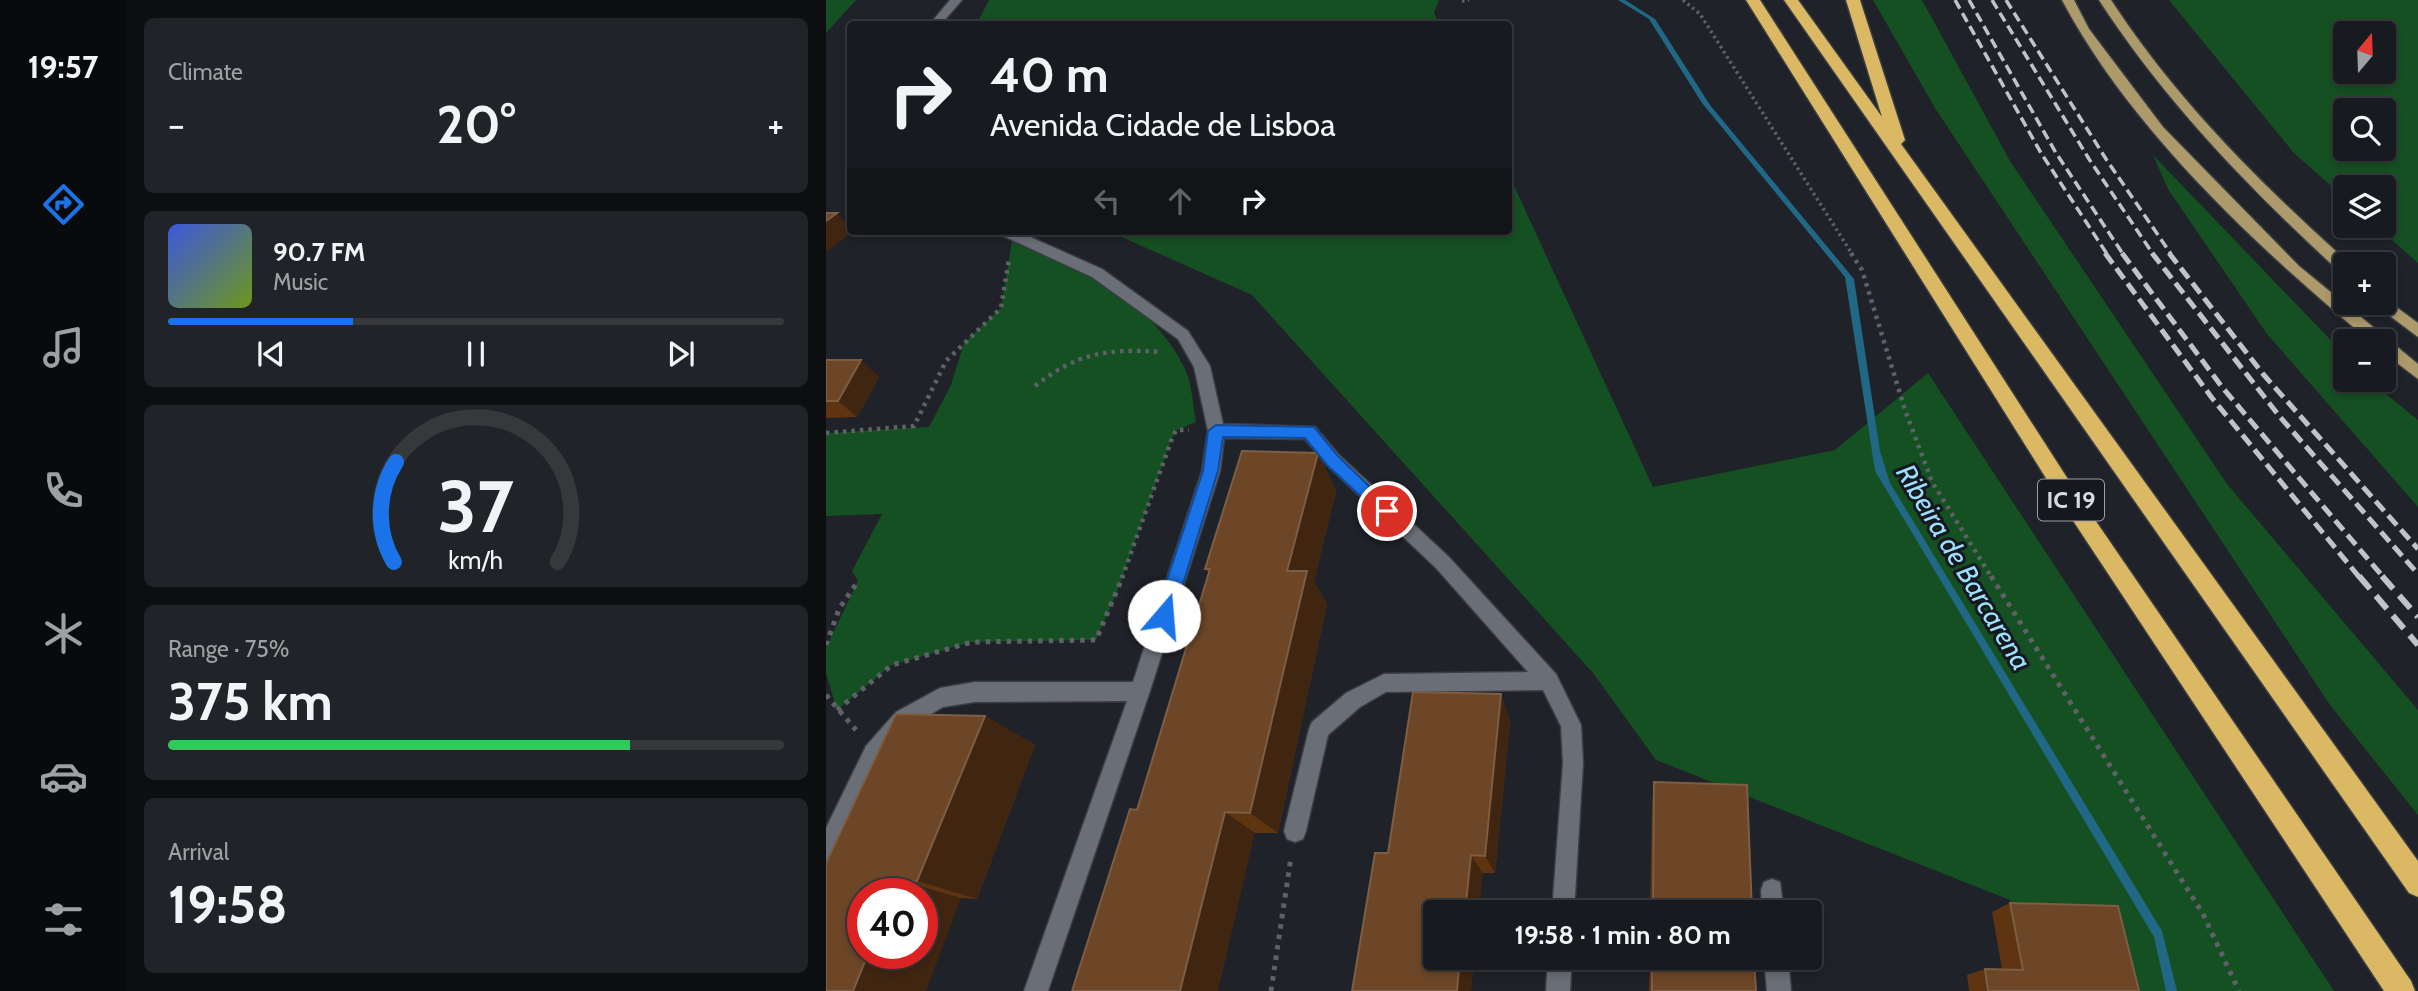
<!DOCTYPE html>
<html lang="en">
<head>
<meta charset="utf-8">
<style>
	:root { --surface:#171a1e; --page:#202327; --text:#f1f3f6; --muted:#9ea1a4; --line:#36383c; --accent:#1a73e8 }
	body { margin:0; font-family:Cabin,sans-serif; background:var(--page); color:var(--text); height:100vh; display:flex; flex-direction:column; font-size:26px; white-space:nowrap }
	* { box-sizing:border-box; margin:0 }
	p { font-size:23px; color:var(--muted) }
	.icon { flex:none; width:38px; height:38px; fill:none; stroke:currentColor; stroke-width:2; stroke-linecap:round; stroke-linejoin:round }
	.map { position:relative; flex:1; overflow:hidden }
	.panel { display:flex; flex-direction:column; gap:18px; padding:18px; background:#0d0e10; width:700px }
	.panel>* { flex:none }
	.hud { position:absolute; left:21px; top:21px; width:665px; height:214px; border-radius:7px; box-shadow:0 4px 10px #0003,0 0 0 2px var(--line); background:#171a1e; color:var(--text); overflow:hidden }
	.needle { width:46px; rotate:19deg }
	.tools { position:absolute; left:1507px; top:21px; display:grid; gap:14px }
	.tools a { display:grid; place-items:center; width:63px; height:63px; border-radius:7px; background:var(--surface); box-shadow:0 4px 10px #0003,0 0 0 2px var(--line); font-size:35px }
	.speed { position:absolute; left:21px; top:878px; display:flex; gap:14px; font-size:35px; font-weight:700; text-align:center }
	.speed>* { display:grid; place-content:center; width:91px; height:91px; border-radius:50%; background:var(--surface); box-shadow:0 4px 10px #0003,0 0 0 2px var(--line); line-height:1 }
	.speed .limit { border:10px solid #d22; background:#fff; color:#111 }
	.pin { position:absolute; display:grid; place-items:center; width:60px; height:60px; color:#fff; margin:-30px; border:4px solid #fff; border-radius:50%; box-shadow:0 2px 7px #0007 }
	.me { position:absolute; width:77px; margin:-38px; rotate:18deg; stroke-linejoin:round; filter:drop-shadow(0 0 5px #0008) }
	.turn { display:flex; align-items:center; gap:24px; height:147px; padding:0 28px; font-size:32px }
	.turn .icon { width:91px; height:91px; stroke-width:2.5 }
	.turn b { display:block; font-size:49px; line-height:60px }
	.lanes { display:flex; align-items:center; height:66px; padding:0 28px; background:#0003; justify-content:center; gap:35px; direction:ltr }
	.lanes .off { opacity:.35 }
	.big { font-size:52px; font-weight:800; line-height:1.1 }
	.panel .tile { flex:1; display:flex; flex-direction:column; justify-content:center; gap:10px; min-width:0; padding:0 24px; border-radius:10px; background:var(--page) }
	.panel .dial { align-items:center; gap:0 }
	.dial svg { height:182px; overflow:visible; fill:none; stroke:var(--line); stroke-width:7; stroke-linecap:round; text-anchor:middle }
	.dial text { fill:var(--text); stroke:none }
	.song { display:flex; align-items:center; gap:21px }
	.cover { width:84px; height:84px; border-radius:10px; background:linear-gradient(135deg,hsl(230 70% 55%),hsl(80 70% 35%)) }
	.played { height:7px; border-radius:4px; background:linear-gradient(90deg,var(--accent) 30%,var(--line) 30%) }
	.keys { display:flex; justify-content:space-around; direction:ltr }
	.heat { display:flex; justify-content:space-between; align-items:center; font-size:38px; direction:ltr }
	.charge { height:10px; border-radius:5px; background:linear-gradient(90deg,#34c759 75%,var(--line) 0) }
	.trip { position:absolute; left:597px; top:900px; width:399px; height:70px; border-radius:7px; background:var(--surface); box-shadow:0 4px 10px #0003,0 0 0 2px var(--line); font-weight:800; line-height:70px; text-align:center }
	main { display:flex; flex:1; min-height:0 }
	.menu { display:flex; flex-direction:column; width:126px; justify-content:space-around; align-items:center; background:#090a0c; color:var(--muted) }
	.menu .icon { width:49px; height:49px }
	.menu .active { color:var(--accent) }
	.menu b { font-size:32px; color:var(--text) }
	.map>svg:first-child { display:block }
	.green { fill:#155022; fill-rule:evenodd }
	.water { fill:#206885 }
	.lines { fill:none; stroke-linecap:round; stroke-linejoin:round }
	.minor-casing { stroke:#3a3d42; stroke-width:3 }
	.major-casing { stroke:#3a3d42; stroke-width:3 }
	.highway-casing { stroke:#3a3d42; stroke-width:3 }
	.path-far2 { stroke:#5e6166; stroke-width:3.5; stroke-dasharray:2.5 3.5; stroke-linecap:butt }
	.path-far1 { stroke:#5e6166; stroke-width:4.5; stroke-dasharray:3.5 5; stroke-linecap:butt }
	.path { stroke:#5e6166; stroke-width:5; stroke-dasharray:4.5 6; stroke-linecap:butt }
	.minor { fill:#6a6e76; fill-rule:evenodd }
	.major { fill:#ad9a6b; fill-rule:evenodd }
	.highway { fill:#dab864; fill-rule:evenodd }
	.rail-far2 { stroke:#c0c3c7; stroke-width:3.5; stroke-dasharray:10 5; stroke-linecap:butt }
	.rail-far1 { stroke:#c0c3c7; stroke-width:5; stroke-dasharray:13 6; stroke-linecap:butt }
	.rail { stroke:#c0c3c7; stroke-width:6; stroke-dasharray:17 9; stroke-linecap:butt }
	.wall { fill:#5f3410 }
	.shaded-wall { fill:#402611 }
	.building { fill:#6c4627; stroke:#7d5d43; stroke-width:2 }
	.route { fill:#1a73e8; stroke:#114b97; stroke-width:2 }
	.labels { text-anchor:middle; stroke-width:6; stroke-linejoin:round; paint-order:stroke }
	.shield { fill:#15181f; stroke:#9da0a5; stroke-width:2 }
	.shield-label { font-size:24px; font-weight:bold; fill:#d7dade }
	.water-label { font-size:28px; font-style:italic; fill:#9cdffe; stroke:#15181f }
</style>
</head>
<body>
<main>
<nav class="menu">
<b>19:57</b>
<svg class="icon active" aria-label="directions" viewBox="0 0 24 24"><path d="M12 3l9 9-9 9-9-9zM9 14v-3h6M13 9l2 2-2 2"/></svg>
<svg class="icon" aria-label="music" viewBox="0 0 24 24"><path d="M9 18V5l10-2v13"/><circle cx="6" cy="18" r="3"/><circle cx="16" cy="16" r="3"/></svg>
<svg class="icon" aria-label="phone" viewBox="0 0 24 24"><path d="M5 4h4l2 5-3 2q2 4 5 5l2-3 5 2v4C11 20 4 13 5 4z"/></svg>
<svg class="icon" aria-label="climate" viewBox="0 0 24 24"><path d="M12 3v18M4 7l16 10M4 17L20 7"/></svg>
<svg class="icon" aria-label="car" viewBox="0 0 24 24"><path d="M5 17H2v-5l4-1 3-4h7l3 4 3 1v5h-3M9 17h6M6 11h13"/><circle cx="7" cy="17" r="2"/><circle cx="17" cy="17" r="2"/></svg>
<svg class="icon" aria-label="filters" viewBox="0 0 24 24"><path d="M4 7h16M4 17h16"/><circle cx="9" cy="7" r="2"/><circle cx="15" cy="17" r="2"/></svg>
</nav>
<section class="panel">
<div class="tile"><p>Climate</p>
<div class="heat"><a>−</a><b class="big">20°</b><a>+</a></div>
</div>
<div class="tile">
<div class="song"><i class="cover"></i><div><b>90.7 FM</b><p>Music</p></div></div>
<div class="played"></div>
<div class="keys"><svg class="icon" aria-label="previous" viewBox="0 0 24 24"><path d="M18 5L8 12l10 7zM5 5v14"/></svg><svg class="icon" aria-label="pause" viewBox="0 0 24 24"><path d="M8 5v14M16 5v14"/></svg><svg class="icon" aria-label="next" viewBox="0 0 24 24"><path d="M6 5l10 7-10 7zM19 5v14"/></svg></div>
</div>
<div class="tile dial"><svg viewBox="0 0 100 80">
<path d="M14 69A42 42 0 1 1 86 69"/>
<path d="M14 69A42 42 0 0 1 15 25" stroke="#1a73e8"/>
<text x="50" y="56" font-size="32" font-weight="700">37</text>
<text x="50" y="72" font-size="11">km/h</text>
</svg></div>
<div class="tile"><p>Range · 75%</p><b class="big">375 km</b><div class="charge"></div></div>
<div class="tile"><p>Arrival</p><b class="big">19:58</b></div>
</section>
<div class="map">
<svg width="1592" height="991" viewBox="0 0 1592 991">
	<rect width="100%" height="100%" fill="#1f2228"/>
	<path class="green" d="M0,0H30L0,33Z
		M163,0H613L608,13L613,24H151Z
		M1047,0H1096L1184,161L1401,484L1592,710V815L1504,705L1109,108Z
		M1343,0H1592V263L1550,226H1558V187H1519V198L1468,153ZM1519,33H1558V72H1519ZM1519,110H1558V149H1519Z
		M1327,155L1519,355V380H1543L1592,420V507L1441,334L1342,189Z
		M683,175L827,487L1009,450L1102,373L1508,991H1217L1184,900L830,760L767,673L426,295L282,231H682Z
		M186,241C253,268 327,301 359,369C366,384 367,406 370,422L351,430L345,441L291,592L270,640L146,642L66,665L11,710L0,673V648L32,581L26,571L56,514L0,516V433L103,427L125,385L138,343L175,308Z"/>
	<path class="water" d="M792,0H799L829,19L884,105L1028,279L1054,451L1064,483L1336,931L1351,991H1340L1328,937L1049,471L1019,277L876,103L823,19Z"/>
	<g class="lines">
		<g class="minor-casing">
			<path id="minor" d="M124,0H136L115,24H104Z
				M171,231H191L276,269L362,331L384,366L397,424L489,427L513,455L622,556L730,674L755,725L757,763L748,912H726L737,763L735,726L717,690L560,692L534,707L502,735L480,831L477,839L469,842L461,839L458,831L483,729L486,722L520,693L558,674L702,672L610,568L501,465L479,439L398,438L394,471L324,691L222,991H198L301,701L149,702L117,707L84,726L54,760L8,860L0,863V828L40,746L70,712L114,688L149,682H307L376,471L382,431L368,367L352,339L266,277L173,234Z
				M946,879L954,882L958,912H936L935,890L938,882Z
				M722,957H746L744,991H720Z
				M938,957H962L965,991H941Z"/>
		</g>
		<g class="major-casing">
			<path id="major" d="M1236,0H1248L1263,29L1337,127L1473,266L1592,364V379L1558,353V341H1544C1433,249 1304,129 1236,0Z
				M1273,0H1285C1351,101 1435,184 1524,264H1519V273L1514,272C1424,189 1340,103 1273,0Z
				M1558,298L1592,323V337L1552,307L1550,303H1558Z"/>
		</g>
		<g class="highway-casing">
			<path id="highway" d="M920,0H934L1254,498L1585,981L1589,991H1558L1240,510Z
				M958,0H972L1056,117L1020,0H1034L1079,140L1075,144L1592,861V897L1583,893Z"/>
		</g>
		<path class="path-far2" d="M857,0L874,14L1026,254
			M636,1L643,0"/>
		<path class="path-far1" d="M1025,253L1036,270L1079,410L1106,482L1166,578
			M209,386C250,353 283,348 335,352
			M0,433L88,426L120,361L175,308L183,259
			M296,578L345,441L350,430H363"/>
		<path class="path" d="M1165,576L1377,914L1413,991
			M0,645L13,609L32,581
			M0,695L30,730
			M11,710L66,665L146,642L270,640L297,576
			M445,991L465,857"/>
		<use href="#minor" class="minor"/>
		<use href="#major" class="major"/>
		<use href="#highway" class="highway"/>
		<path class="rail-far2" d="M1129,0L1215,153L1281,254
			M1143,0L1230,153L1297,254
			M1166,0L1263,159L1327,254
			M1180,0L1280,159L1345,254"/>
		<path class="rail-far1" d="M1279,253L1386,398L1534,578
			M1296,253L1396,387L1558,578
			M1326,253L1454,417L1592,574
			M1343,253L1437,374L1592,549"/>
		<path class="rail" d="M1533,576L1592,645
			M1556,576L1592,617"/>
	</g>
	<path class="wall" d="M0,360L53,377L31,417L0,418Z
		M492,453L510,491L488,582L501,604L452,833H429L311,810L383,573L379,569Z
		M675,694L684,722L669,873H657L609,957H648L645,991H526L562,853Z
		M159,716L209,745L151,899L135,898L0,991Z
		M828,782L926,912H824L826,804Z
		M1184,903L1313,991H1143L1141,975L1159,969H1176L1166,912Z
		M824,957H928L930,991H823Z"/>
	<path class="shaded-wall" d="M11,213L24,228V231H28L0,252V221Z
		M35,360L53,377L31,417L12,401Z
		M492,453L510,491L488,582L501,604L452,833L424,813L461,571Z
		M675,694L684,722L669,873L659,856Z
		M159,716L209,745L151,899L91,881Z
		M399,812L429,833L392,991H354Z
		M645,855L657,873L653,912H639Z
		M73,880L135,898L100,991H27L42,954H96V894H67Z
		M634,957H648L645,991H631Z"/>
	<path class="building" d="M0,213H11L0,221Z
		M0,360H35L12,401H0Z
		M416,451L492,453L461,571H481L424,813L399,812L354,991H246L304,809L311,810L384,569H379Z
		M587,692L675,694L659,856L645,855L639,912H609V957H634L631,991H526L549,853H562Z
		M70,714L159,716L91,881L73,880L67,894H37V954H42L27,991H0V863Z
		M828,782L921,785L926,912H827Z
		M1184,903L1292,906L1313,991H1162L1159,969L1197,970Z
		M826,957H928L930,991H826Z"/>
	<path class="route" d="M390,425L488,427L512,456L569,511L567,516H556L501,465L479,438L397,437L392,471L347,616L344,621L338,624L332,621L329,616L377,471L382,431Z"/>
	<g class="labels">
		<rect class="shield" x="1212" y="479.5" width="66" height="41" rx="5"/>
		<g class="shield-label">
			<text x="1245" y="508">IC 19</text>
		</g>
		<g class="water-label">
			<text transform="translate(1138 567) rotate(59)" y="10">Ribeira de Barcarena</text>
		</g>
	</g>
</svg>
<div class="tools">
<a><svg class="needle" viewBox="-14 -14 28 28"><path d="M0-13l5 13h-10z" fill="#e53935"/><path d="M0 13l5-13h-10z" fill="#9ea1a4"/></svg></a>
<a><svg class="icon" aria-label="search" viewBox="0 0 24 24"><circle cx="10" cy="10" r="6"/><path d="M15 15l6 6"/></svg></a>
<a><svg class="icon" aria-label="layers" viewBox="0 0 24 24"><path d="M12 4l9 5-9 5-9-5zM3 14l9 5 9-5"/></svg></a>
<a>+</a>
<a>−</a>
</div>
<div class="speed"><div class="limit">40</div></div>
<div class="pin" style="left:561px;top:511px;background:#d93025"><svg class="icon" aria-label="arrive" viewBox="0 0 24 24"><path d="M6 21V4h12l-3 4 3 4H6"/></svg></div>
<svg class="me" style="left:338px;top:616px" viewBox="-20 -20 40 40"><circle r="19" fill="#fff"/><path d="M0-13L10 11 0 6-10 11z" fill="#1a73e8"/></svg>
<div class="trip">19:58 · 1 min · 80 m</div>
<div class="hud">
<div class="turn"><svg class="icon" aria-label="right" viewBox="0 0 24 24"><path d="M7 20v-9h11M14 6l5 5-5 5"/></svg><div><b>40 m</b>Avenida Cidade de Lisboa</div></div>
<div class="lanes"><svg class="icon off" aria-label="left" viewBox="0 0 24 24"><path d="M17 20v-9H6M10 6l-5 5 5 5"/></svg><svg class="icon off" aria-label="ahead" viewBox="0 0 24 24"><path d="M12 20V5M6 11l6-6 6 6"/></svg><svg class="icon" aria-label="right" viewBox="0 0 24 24"><path d="M7 20v-9h11M14 6l5 5-5 5"/></svg></div>
</div>
</div>
</main>
</body>
</html>
